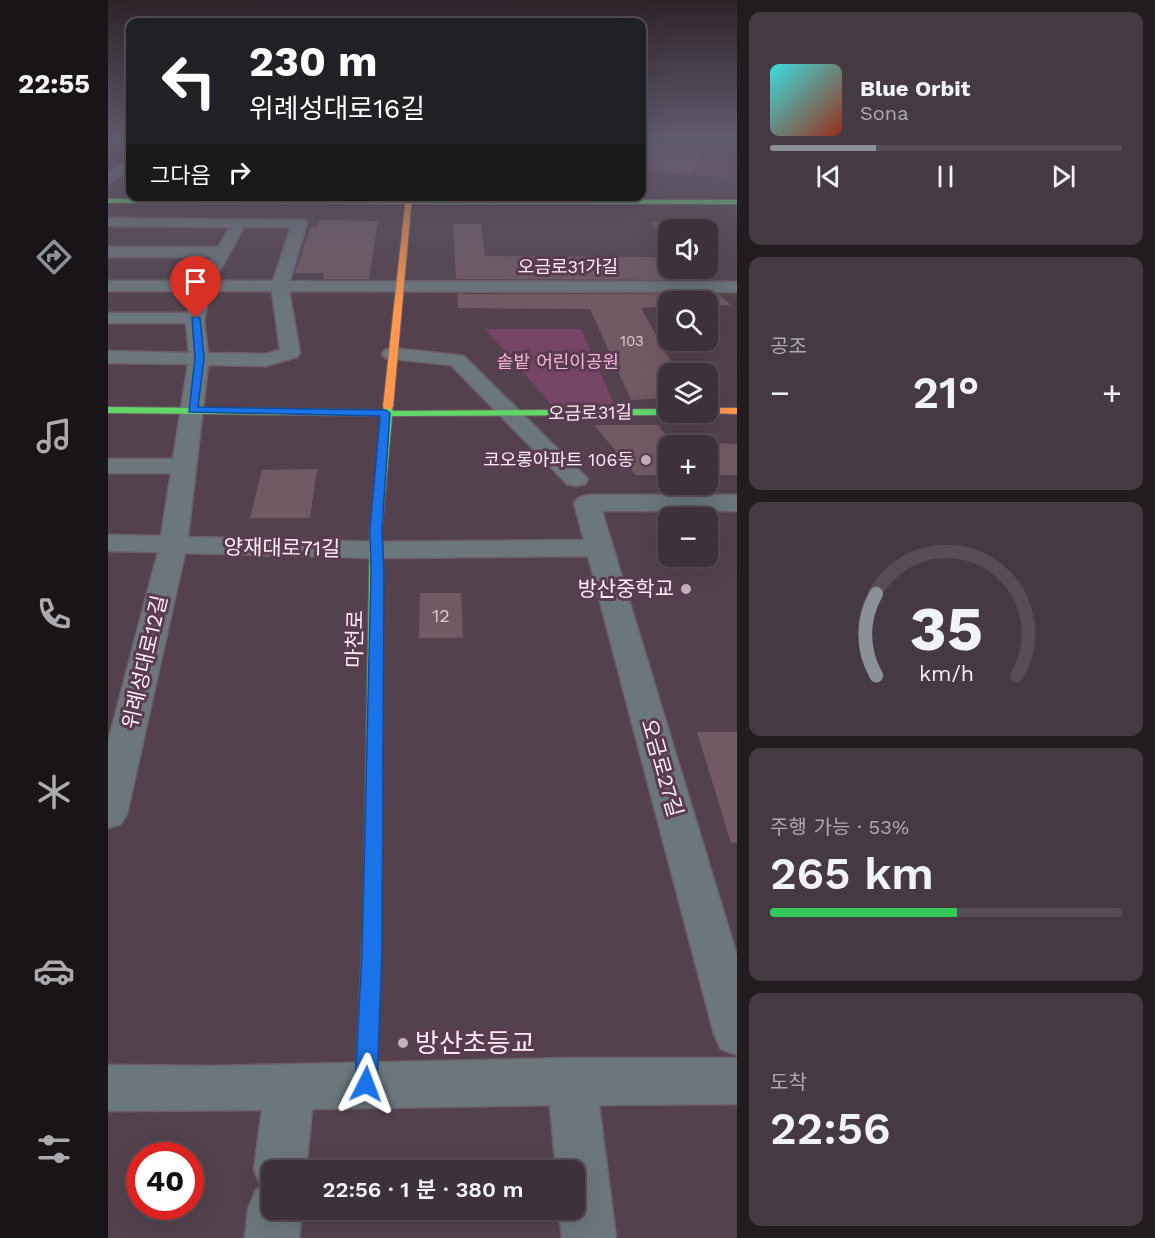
<!DOCTYPE html>
<html lang="ko">
<head>
<meta charset="utf-8">
<style>
	:root { --surface:#3e323a; --page:#453a42; --text:#f1f3f6; --muted:#adaaaf; --line:#574d54; --accent:#8c9099 }
	body { margin:0; font-family:"Work Sans","Noto Sans KR",sans-serif; background:var(--page); color:var(--text); height:100vh; display:flex; flex-direction:column; font-size:22px; white-space:nowrap }
	* { box-sizing:border-box; margin:0 }
	p { font-size:20px; color:var(--muted) }
	.icon { flex:none; width:33px; height:33px; fill:none; stroke:currentColor; stroke-width:2; stroke-linecap:round; stroke-linejoin:round }
	.map { position:relative; flex:1; overflow:hidden }
	.details { display:flex; flex-direction:column; gap:12px; padding:12px; background:#221c20; width:418px }
	.details>* { flex:none }
	.hud { position:absolute; left:18px; top:18px; width:520px; height:183px; border-radius:12px; box-shadow:0 6px 24px #0002,0 0 0 2px var(--line); background:#202124; color:#fff; overflow:hidden }
	.controls { position:absolute; left:550px; top:219px; display:grid; gap:12px }
	.controls a { display:grid; place-items:center; width:60px; height:60px; border-radius:12px; background:var(--surface); box-shadow:0 6px 24px #0002,0 0 0 2px var(--line); font-size:30px }
	.speed { position:absolute; left:18px; top:1142px; display:flex; gap:12px; font-size:30px; font-weight:700; text-align:center }
	.speed>* { display:grid; place-content:center; width:78px; height:78px; border-radius:50%; background:var(--surface); box-shadow:0 6px 24px #0002,0 0 0 2px var(--line); line-height:1 }
	.speed .limit { border:9px solid #d22; background:#fff; color:#111 }
	.pin { position:absolute; display:grid; place-items:center; width:51px; height:51px; color:#fff; margin:-62px -26px; border-radius:50% 50% 50% 0; rotate:-45deg; box-shadow:0 0 6px #0007 }
	.pin .icon { rotate:45deg }
	.me { position:absolute; width:66px; margin:-33px; rotate:3deg; stroke-linejoin:round; filter:drop-shadow(0 0 4px #0008) }
	.turn { display:flex; align-items:center; gap:21px; height:126px; padding:0 24px; font-size:27px }
	.turn .icon { width:78px; height:78px; stroke-width:2.5 }
	.turn b { display:block; font-size:42px; line-height:51px }
	.then { display:flex; align-items:center; height:57px; padding:0 24px; background:#0003; gap:12px; font-size:22px }
	.big { font-size:45px; font-weight:600; line-height:1.1 }
	.details .card { flex:1; display:flex; flex-direction:column; justify-content:center; gap:9px; min-width:0; padding:0 21px; border-radius:12px; background:var(--page) }
	.details .dial { align-items:center; gap:0 }
	.dial svg { height:156px; overflow:visible; fill:none; stroke:var(--line); stroke-width:7; stroke-linecap:round; text-anchor:middle }
	.dial text { fill:var(--text); stroke:none }
	.song { display:flex; align-items:center; gap:18px }
	.cover { width:72px; height:72px; border-radius:9px; background:linear-gradient(135deg,hsl(180 70% 55%),hsl(10 70% 35%)) }
	.played { height:6px; border-radius:3px; background:linear-gradient(90deg,var(--accent) 30%,var(--line) 30%) }
	.keys { display:flex; justify-content:space-around; direction:ltr }
	.heat { display:flex; justify-content:space-between; align-items:center; font-size:33px; direction:ltr }
	.charge { height:9px; border-radius:4px; background:linear-gradient(90deg,#34c759 53%,var(--line) 0) }
	.trip { position:absolute; left:153px; top:1160px; width:324px; height:60px; border-radius:12px; background:var(--surface); box-shadow:0 6px 24px #0002,0 0 0 2px var(--line); font-weight:600; line-height:60px; text-align:center }
	main { display:flex; flex:1; min-height:0 }
	.tabs { display:flex; flex-direction:column; width:108px; justify-content:space-around; align-items:center; background:#191417; color:var(--muted) }
	.tabs .icon { width:42px; height:42px }
	.tabs .on { color:var(--accent) }
	.tabs b { font-size:27px; color:var(--text) }
	.map>svg:first-child { display:block }
	.green { fill:#764565 }
	.building { fill:#725a64 }
	.lines { fill:none; stroke-linecap:round; stroke-linejoin:round }
	.street-casing { stroke:#6d5f67; stroke-width:3 }
	.fast-casing { stroke:#6d5f67; stroke-width:2 }
	.slow-casing { stroke:#6d5f67; stroke-width:2 }
	.jam-casing { stroke:#6d5f67; stroke-width:2 }
	.street { fill:#6c777d; fill-rule:evenodd }
	.fast { fill:#63d668; fill-rule:evenodd }
	.slow { fill:#ff974d; fill-rule:evenodd }
	.jam { fill:#b3261e; fill-rule:evenodd }
	.route { fill:#1a73e8; stroke:#114b97; stroke-width:1.5 }
	.poi-dot { fill:#c2b2bc; stroke:#5a3b4f; stroke-width:2 }
	.labels { text-anchor:middle; stroke-width:6; stroke-linejoin:round; paint-order:stroke }
	.far-number-label { font-size:15px; fill:#dbc9d2 }
	.far-street-label { font-size:18px; fill:#feeef7; stroke:#5a3b4f }
	.far-park-label { font-size:18px; fill:#f6b5de; stroke:#5a3b4f }
	.far-poi-label { font-size:18px; fill:#feeef7; stroke:#5a3b4f; text-anchor:end }
	.number-label { font-size:18px; fill:#dbc9d2 }
	.street-label { font-size:21px; fill:#feeef7; stroke:#5a3b4f }
	.poi-label { font-size:21px; fill:#feeef7; stroke:#5a3b4f; text-anchor:end }
	.near-poi-label { font-size:26px; fill:#feeef7; stroke:#5a3b4f; text-anchor:start }
</style>
</head>
<body>
<main>
<nav class="tabs">
<b>22:55</b>
<svg class="icon on" aria-label="directions" viewBox="0 0 24 24"><path d="M12 3l9 9-9 9-9-9zM9 14v-3h6M13 9l2 2-2 2"/></svg>
<svg class="icon" aria-label="music" viewBox="0 0 24 24"><path d="M9 18V5l10-2v13"/><circle cx="6" cy="18" r="3"/><circle cx="16" cy="16" r="3"/></svg>
<svg class="icon" aria-label="phone" viewBox="0 0 24 24"><path d="M5 4h4l2 5-3 2q2 4 5 5l2-3 5 2v4C11 20 4 13 5 4z"/></svg>
<svg class="icon" aria-label="climate" viewBox="0 0 24 24"><path d="M12 3v18M4 7l16 10M4 17L20 7"/></svg>
<svg class="icon" aria-label="car" viewBox="0 0 24 24"><path d="M5 17H2v-5l4-1 3-4h7l3 4 3 1v5h-3M9 17h6M6 11h13"/><circle cx="7" cy="17" r="2"/><circle cx="17" cy="17" r="2"/></svg>
<svg class="icon" aria-label="filters" viewBox="0 0 24 24"><path d="M4 7h16M4 17h16"/><circle cx="9" cy="7" r="2"/><circle cx="15" cy="17" r="2"/></svg>
</nav>
<div class="map">
<svg width="629" height="1238" viewBox="0 0 629 1238">
	<rect width="100%" height="100%" fill="#53424d"/>
	<path class="green" d="M575,156L621,159L622,178L585,175L587,168L571,167Z
		M377,329H473L506,404L444,405Z"/>
	<path class="building" d="M534,142L596,145L583,175L534,171Z
		M212,220L270,221L261,279H215L216,273H187L203,226H210Z
		M543,222H572L577,230H561V251Z
		M345,224H373L377,256L561,257V268H577L591,280L348,279Z
		M349,294H610L623,305L600,306V302H561V307L533,308L570,374H561V398L523,400L482,309L350,308Z
		M486,425H550L562,441L629,444V475H600V446H561V475H528Z
		M209,469L202,518H142L154,470Z
		M312,593H353L355,638H311Z
		M589,732H629V842L623,843Z"/>
	<g class="lines">
		<g class="street-casing">
			<path id="street" d="M0,138H22V144H0Z
				M18,159H22V168L0,184V174Z
				M0,218L197,220L199,223L182,281L629,282V292L181,291L192,353L189,357L158,366L100,365L80,537L269,542L476,540L466,503L470,498L479,495H629V511H494L629,956V1055L613,1049L606,1034L480,556L269,558L77,553L19,814L13,824L0,828V742L50,552L0,551V535L53,536L63,473H0V459H65L80,364L0,363V351L81,353L78,323H0V313H80L85,291H0V281H90L104,257H0V247H110L122,227L0,226ZM136,227H183L165,281H106ZM102,291H164L172,350L157,354L100,353L96,322Z
				M284,348L356,356L480,479L477,484L468,486L459,484L343,365L277,358L274,354L277,350Z
				M464,1058H629V1104L491,1105L508,1238H454L451,1209H466V1170H448L442,1105L204,1109L198,1170H164V1209H194L191,1238H137L140,1209L148,1190L154,1188L146,1170L154,1110L0,1111V1065L106,1066Z"/>
		</g>
		<g class="fast-casing">
			<path id="fast" d="M0,199L629,200V204L0,203Z
				M280,404L283,405L285,411L561,409V412H566L561,415L284,416L274,529L273,926L271,932L264,934L257,932L255,926L262,529L274,416L0,413V407L275,410L277,405Z"/>
		</g>
		<g class="slow-casing">
			<path id="slow" d="M298,196H304L285,407L280,410L275,407Z
				M600,408H629V414L597,413L600,412Z"/>
		</g>
		<g class="jam-casing">
			<path id="jam" d="M264,918L271,920L273,926L269,1084L266,1091L258,1094L250,1091L247,1084L255,926L257,920Z"/>
		</g>
		<use href="#street" class="street"/>
		<use href="#fast" class="fast"/>
		<use href="#slow" class="slow"/>
		<use href="#jam" class="jam"/>
	</g>
	<linearGradient id="sky" x2="0" y2="1"><stop stop-color="#2e242a"/><stop offset="0.44" stop-color="#605a6d"/><stop offset="1" stop-color="#605a6d" stop-opacity="0"/></linearGradient>
	<rect width="629" height="311" fill="url(#sky)"/>
	<path class="route" d="M88,316L92,318L96,358L90,407L278,410L282,413L274,529L276,571L274,952L269,1084L265,1091L258,1094L250,1091L247,1084L254,952L263,571L262,529L272,416L81,412L87,358L84,318Z"/>
	<g class="poi-dot">
		<circle cx="538" cy="460" r="6"/>
		<circle cx="578" cy="589" r="6"/>
		<circle cx="295" cy="1043" r="6"/>
	</g>
	<g class="labels">
		<g class="far-number-label">
			<text x="524" y="346">103</text>
		</g>
		<g class="far-street-label">
			<text x="460" y="273">오금로31가길</text>
			<text transform="translate(482 413) rotate(-1)" y="6">오금로31길</text>
		</g>
		<g class="far-park-label">
			<text x="450" y="368">솥밭 어린이공원</text>
		</g>
		<g class="far-poi-label">
			<text x="526" y="466">코오롱아파트 106동</text>
		</g>
		<g class="number-label">
			<text x="333" y="622">12</text>
		</g>
		<g class="street-label">
			<text transform="translate(174 548) rotate(1)" y="7">양재대로71길</text>
			<text transform="translate(247 639) rotate(-89)" y="7">마천로</text>
			<text transform="translate(37 662) rotate(-77)" y="7">위례성대로12길</text>
			<text transform="translate(554 768) rotate(74)" y="7">오금로27길</text>
		</g>
		<g class="poi-label">
			<text x="566" y="596">방산중학교</text>
		</g>
		<g class="near-poi-label">
			<text x="307" y="1052">방산초등교</text>
		</g>
	</g>
</svg>
<div class="controls">
<a><svg class="icon" aria-label="sound" viewBox="0 0 24 24"><path d="M4 9h4l5-4v14l-5-4H4zM17 9q2 3 0 6"/></svg></a>
<a><svg class="icon" aria-label="search" viewBox="0 0 24 24"><circle cx="10" cy="10" r="6"/><path d="M15 15l6 6"/></svg></a>
<a><svg class="icon" aria-label="layers" viewBox="0 0 24 24"><path d="M12 4l9 5-9 5-9-5zM3 14l9 5 9-5"/></svg></a>
<a>+</a>
<a>−</a>
</div>
<div class="speed"><div class="limit">40</div></div>
<div class="pin" style="left:88px;top:318px;background:#d93025"><svg class="icon" aria-label="arrive" viewBox="0 0 24 24"><path d="M6 21V4h12l-3 4 3 4H6"/></svg></div>
<svg class="me" style="left:258px;top:1084px" viewBox="-20 -20 40 40"><path d="M0-17L14 15 0 8-14 15z" fill="#1a73e8" stroke="#fff" stroke-width="4"/></svg>
<div class="trip">22:56 · 1 분 · 380 m</div>
<div class="hud">
<div class="turn"><svg class="icon" aria-label="left" viewBox="0 0 24 24"><path d="M17 20v-9H6M10 6l-5 5 5 5"/></svg><div><b>230 m</b>위례성대로16길</div></div>
<div class="then">그다음<svg class="icon" aria-label="right" viewBox="0 0 24 24"><path d="M7 20v-9h11M14 6l5 5-5 5"/></svg></div>
</div>
</div>
<section class="details">
<div class="card">
<div class="song"><i class="cover"></i><div><b>Blue Orbit</b><p>Sona</p></div></div>
<div class="played"></div>
<div class="keys"><svg class="icon" aria-label="previous" viewBox="0 0 24 24"><path d="M18 5L8 12l10 7zM5 5v14"/></svg><svg class="icon" aria-label="pause" viewBox="0 0 24 24"><path d="M8 5v14M16 5v14"/></svg><svg class="icon" aria-label="next" viewBox="0 0 24 24"><path d="M6 5l10 7-10 7zM19 5v14"/></svg></div>
</div>
<div class="card"><p>공조</p>
<div class="heat"><a>−</a><b class="big">21°</b><a>+</a></div>
</div>
<div class="card dial"><svg viewBox="0 0 100 80">
<path d="M14 69A42 42 0 1 1 86 69"/>
<path d="M14 69A42 42 0 0 1 14 27" stroke="#8c9099"/>
<text x="50" y="56" font-size="32" font-weight="700">35</text>
<text x="50" y="72" font-size="11">km/h</text>
</svg></div>
<div class="card"><p>주행 가능 · 53%</p><b class="big">265 km</b><div class="charge"></div></div>
<div class="card"><p>도착</p><b class="big">22:56</b></div>
</section>
</main>
</body>
</html>
